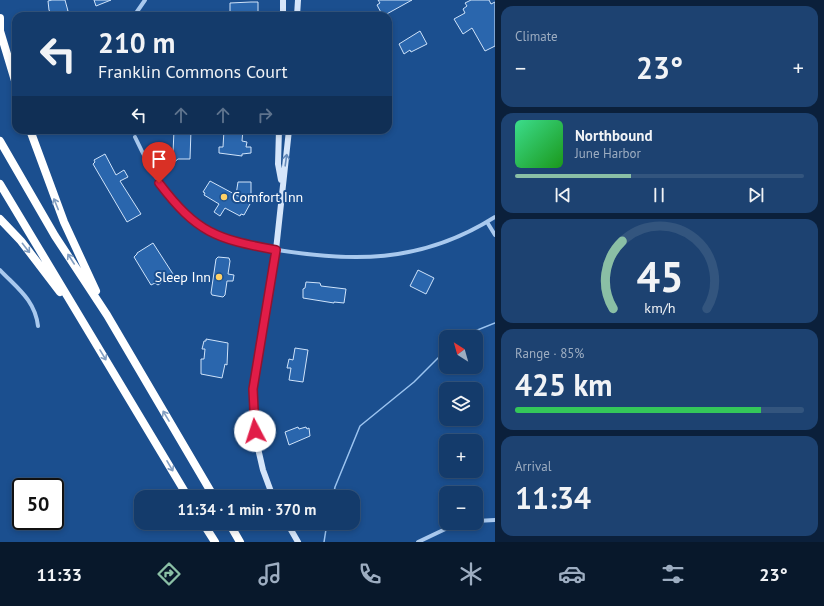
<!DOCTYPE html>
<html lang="en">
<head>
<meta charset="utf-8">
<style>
	:root { --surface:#143b6b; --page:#1d4271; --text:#f1f3f6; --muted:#9dadc1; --line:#33557e; --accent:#8abfa5 }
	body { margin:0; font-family:"PT Sans",sans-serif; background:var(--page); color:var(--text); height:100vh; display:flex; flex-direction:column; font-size:15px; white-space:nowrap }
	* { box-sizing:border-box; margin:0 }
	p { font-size:13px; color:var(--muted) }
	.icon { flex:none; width:22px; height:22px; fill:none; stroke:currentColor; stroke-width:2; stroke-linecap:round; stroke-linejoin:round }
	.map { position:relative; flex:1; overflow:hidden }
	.panel { display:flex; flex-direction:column; gap:6px; padding:6px; background:#0b203b; width:329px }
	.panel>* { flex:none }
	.top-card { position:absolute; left:12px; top:12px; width:380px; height:122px; border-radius:12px; box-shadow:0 2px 6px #0003,0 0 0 1px var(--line); background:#143b6b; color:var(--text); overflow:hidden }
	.needle { width:26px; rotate:323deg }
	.buttons { position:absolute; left:439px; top:330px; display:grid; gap:8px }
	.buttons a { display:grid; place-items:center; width:44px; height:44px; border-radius:8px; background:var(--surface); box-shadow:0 2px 6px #0003,0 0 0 1px var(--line); font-size:20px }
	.speed { position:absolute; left:12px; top:478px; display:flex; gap:8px; font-size:20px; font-weight:700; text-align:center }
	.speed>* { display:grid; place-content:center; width:52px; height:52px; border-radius:50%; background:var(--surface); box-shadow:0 2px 6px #0003,0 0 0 1px var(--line); line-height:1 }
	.speed .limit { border:2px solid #111; border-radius:6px; background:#fff; color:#111 }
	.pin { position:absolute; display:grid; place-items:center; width:34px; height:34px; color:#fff; margin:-41px -17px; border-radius:50% 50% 50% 0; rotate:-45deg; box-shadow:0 0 4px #0007 }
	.pin .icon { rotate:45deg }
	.me { position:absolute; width:44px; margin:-22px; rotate:355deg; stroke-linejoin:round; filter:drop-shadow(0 0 3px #0008) }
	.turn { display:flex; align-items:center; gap:14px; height:84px; padding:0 20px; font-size:18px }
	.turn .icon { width:52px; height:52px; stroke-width:2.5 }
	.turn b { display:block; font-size:28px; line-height:34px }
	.lanes { display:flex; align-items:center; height:38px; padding:0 20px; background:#0003; justify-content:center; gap:20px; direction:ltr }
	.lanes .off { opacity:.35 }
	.big { font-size:30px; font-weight:700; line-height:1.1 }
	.panel .card { flex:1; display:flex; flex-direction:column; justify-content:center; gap:6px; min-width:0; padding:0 14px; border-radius:12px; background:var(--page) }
	.panel .dial { align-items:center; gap:0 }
	.dial svg { height:104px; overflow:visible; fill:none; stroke:var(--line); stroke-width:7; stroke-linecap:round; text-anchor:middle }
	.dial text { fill:var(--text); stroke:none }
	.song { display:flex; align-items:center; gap:12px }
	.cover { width:48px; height:48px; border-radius:6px; background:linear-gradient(135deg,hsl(150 70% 55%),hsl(120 70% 35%)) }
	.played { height:4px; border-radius:2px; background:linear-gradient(90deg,var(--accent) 40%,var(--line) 40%) }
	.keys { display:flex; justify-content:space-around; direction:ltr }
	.heat { display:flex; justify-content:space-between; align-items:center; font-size:22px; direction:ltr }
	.charge { height:6px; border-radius:3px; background:linear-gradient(90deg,#34c759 85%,var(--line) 0) }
	.trip { position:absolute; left:134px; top:490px; width:226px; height:40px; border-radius:12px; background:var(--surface); box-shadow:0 2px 6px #0003,0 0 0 1px var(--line); font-weight:700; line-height:40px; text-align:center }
	.dock { display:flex; height:64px; justify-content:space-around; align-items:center; background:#08182b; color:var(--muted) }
	.dock .icon { width:28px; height:28px }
	.dock .on { color:var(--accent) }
	.dock b { font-size:18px; color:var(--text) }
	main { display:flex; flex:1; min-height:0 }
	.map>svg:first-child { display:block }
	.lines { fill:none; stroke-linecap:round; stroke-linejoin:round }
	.stream { stroke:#9cc4f0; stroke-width:1.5 }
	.building { fill:#2a66ad; stroke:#cfe3fa }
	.minor { stroke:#a9c9ee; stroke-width:4 }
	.secondary { stroke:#d6e6fa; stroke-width:6 }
	.motorway { stroke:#fff; stroke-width:8 }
	.oneway { stroke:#668bba }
	.oneway2 { stroke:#829ec1 }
	.route-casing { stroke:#92132f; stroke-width:10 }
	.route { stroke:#e11d48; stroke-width:7 }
	.poi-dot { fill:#ffd166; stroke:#1b4f8f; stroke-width:1.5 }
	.labels { text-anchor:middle; stroke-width:4; stroke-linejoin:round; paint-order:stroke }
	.poi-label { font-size:14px; fill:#fff; stroke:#1b4f8f; text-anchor:start }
</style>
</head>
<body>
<main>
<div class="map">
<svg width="495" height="542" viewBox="0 0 495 542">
	<rect width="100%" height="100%" fill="#1b4f8f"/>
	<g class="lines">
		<path class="stream" d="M460,337L495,323
			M333,497L335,487L360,426L414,382L446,350
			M324,542L327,523"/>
	</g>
	<path class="building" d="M52,0H65L68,11L52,16L49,10L48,1Z
		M94,0H111L96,6Z
		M378,0H412L383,16L377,5L380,3Z
		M471,0H489L491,4L495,2V46L485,51L472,28L463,34L454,19L465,13L463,9L467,6L465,3Z
		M251,2H258V16H230V3Z
		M420,31L427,44L411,52L410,50L404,54L399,44Z
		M174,130H191L190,159H178L172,164L167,159L173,153Z
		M224,130H243L242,141L247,142L246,147H251V153L242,154V156L219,153V147H223Z
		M105,154L116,175L124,170L128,177L120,181L141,214L127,222L93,164L95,162L94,160Z
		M210,181L249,202L250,204L244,215L241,214L240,216L225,208L220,216L214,212L219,204L204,195L205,193L203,192Z
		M238,182H251V195H236Z
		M153,243L173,274L158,285L155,283L151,285L134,257L137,254V253Z
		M218,257L229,258L230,261L228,274L234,275L233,281H227L225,295L223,297L212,295L211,293L216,259Z
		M418,270L434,278L426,294L410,286Z
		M306,282L320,283L321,286L346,289L344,303L334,302V303L303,298V289L305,288Z
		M206,339L228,343L227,365L225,364L222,378L201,374V359H204L205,349H202L204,341H206Z
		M295,348L308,350L303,382L289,380L291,368H287L289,359L293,360Z
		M298,427L299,429L306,427L307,429L309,428L310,436L289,445L285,432Z"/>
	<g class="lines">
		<path class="minor" d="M134,16L145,0
			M135,137C151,171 169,204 200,227C219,241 244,244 266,248C350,263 421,264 495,217
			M487,222L495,235
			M0,270C17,288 35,300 38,326
			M476,521L495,520
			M418,542L458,523"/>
		<path class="secondary" d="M283,16V0
			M297,16L298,0
			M279,130L278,164L281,180
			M273,497L263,470L257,444L253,423V389L276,250L289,130
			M287,523L298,542"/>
		<path class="motorway" d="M0,18V31
			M0,31L16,84
			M30,130L64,222L96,291
			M0,141L55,236L107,315L214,497
			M0,184L188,497
			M0,219L21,241L60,292
			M203,523L215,542
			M229,523L240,542"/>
	</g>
	<defs><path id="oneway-shaft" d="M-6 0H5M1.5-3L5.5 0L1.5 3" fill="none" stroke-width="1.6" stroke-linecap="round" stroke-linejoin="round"/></defs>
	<use class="oneway" href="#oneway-shaft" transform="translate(286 160) rotate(-82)"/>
	<g class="oneway2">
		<use href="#oneway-shaft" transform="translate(56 204) rotate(-112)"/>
		<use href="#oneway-shaft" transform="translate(26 248) rotate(52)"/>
		<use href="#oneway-shaft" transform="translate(71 259) rotate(-123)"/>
		<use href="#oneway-shaft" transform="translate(103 355) rotate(59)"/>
		<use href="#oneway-shaft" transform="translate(166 416) rotate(-121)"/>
		<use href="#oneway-shaft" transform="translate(170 466) rotate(60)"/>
	</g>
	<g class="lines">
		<g class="route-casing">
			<path id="route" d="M159,183C197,233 216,239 276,250L253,389L255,431"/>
		</g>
		<use href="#route" class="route"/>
	</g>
	<g class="poi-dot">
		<circle cx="224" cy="197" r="4"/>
		<circle cx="219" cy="277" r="4"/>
	</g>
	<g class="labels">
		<g class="poi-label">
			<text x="232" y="202">Comfort Inn</text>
			<text x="211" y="282" text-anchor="end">Sleep Inn</text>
		</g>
	</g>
</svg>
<div class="buttons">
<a><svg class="needle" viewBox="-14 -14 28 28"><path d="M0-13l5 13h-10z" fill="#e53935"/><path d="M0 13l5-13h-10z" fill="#9dadc1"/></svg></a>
<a><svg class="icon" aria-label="layers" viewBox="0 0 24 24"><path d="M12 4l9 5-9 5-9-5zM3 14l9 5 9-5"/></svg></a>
<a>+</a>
<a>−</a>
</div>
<div class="speed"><div class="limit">50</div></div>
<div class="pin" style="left:159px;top:183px;background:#d93025"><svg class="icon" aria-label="arrive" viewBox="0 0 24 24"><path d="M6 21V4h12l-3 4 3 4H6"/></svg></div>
<svg class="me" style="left:255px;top:431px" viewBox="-20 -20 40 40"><circle r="19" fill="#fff"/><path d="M0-13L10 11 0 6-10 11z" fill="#e11d48"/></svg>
<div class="trip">11:34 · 1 min · 370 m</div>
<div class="top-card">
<div class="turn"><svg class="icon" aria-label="left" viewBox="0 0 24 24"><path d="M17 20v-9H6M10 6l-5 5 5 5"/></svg><div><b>210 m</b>Franklin Commons Court</div></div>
<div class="lanes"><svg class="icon" aria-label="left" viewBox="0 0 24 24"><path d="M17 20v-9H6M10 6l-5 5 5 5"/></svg><svg class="icon off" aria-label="ahead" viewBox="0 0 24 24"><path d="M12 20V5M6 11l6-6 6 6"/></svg><svg class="icon off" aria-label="ahead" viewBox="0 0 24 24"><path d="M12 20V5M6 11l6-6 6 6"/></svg><svg class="icon off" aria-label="right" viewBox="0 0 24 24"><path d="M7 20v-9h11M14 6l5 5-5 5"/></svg></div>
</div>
</div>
<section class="panel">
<div class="card"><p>Climate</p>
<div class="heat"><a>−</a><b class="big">23°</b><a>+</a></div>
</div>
<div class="card">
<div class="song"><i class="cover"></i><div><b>Northbound</b><p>June Harbor</p></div></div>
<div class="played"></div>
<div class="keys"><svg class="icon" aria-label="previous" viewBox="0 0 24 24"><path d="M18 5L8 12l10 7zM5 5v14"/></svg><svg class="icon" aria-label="pause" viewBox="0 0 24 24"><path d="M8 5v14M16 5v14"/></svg><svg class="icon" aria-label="next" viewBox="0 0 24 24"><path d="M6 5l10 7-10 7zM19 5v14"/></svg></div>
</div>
<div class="card dial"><svg viewBox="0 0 100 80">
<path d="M14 69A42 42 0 1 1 86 69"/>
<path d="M14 69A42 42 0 0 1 21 17" stroke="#8abfa5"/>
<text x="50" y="56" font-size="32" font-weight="700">45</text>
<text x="50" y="72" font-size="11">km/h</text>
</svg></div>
<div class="card"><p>Range · 85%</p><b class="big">425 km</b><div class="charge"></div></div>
<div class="card"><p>Arrival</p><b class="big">11:34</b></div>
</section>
</main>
<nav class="dock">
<b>11:33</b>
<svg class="icon on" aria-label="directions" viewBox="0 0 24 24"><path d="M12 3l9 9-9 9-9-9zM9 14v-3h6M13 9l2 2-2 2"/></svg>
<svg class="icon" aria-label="music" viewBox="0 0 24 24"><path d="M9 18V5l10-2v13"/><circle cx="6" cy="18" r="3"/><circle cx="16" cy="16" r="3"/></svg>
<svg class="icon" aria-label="phone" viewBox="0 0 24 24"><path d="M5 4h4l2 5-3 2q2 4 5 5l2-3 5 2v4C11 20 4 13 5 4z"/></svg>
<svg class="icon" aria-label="climate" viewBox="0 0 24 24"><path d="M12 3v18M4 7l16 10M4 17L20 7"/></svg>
<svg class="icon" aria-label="car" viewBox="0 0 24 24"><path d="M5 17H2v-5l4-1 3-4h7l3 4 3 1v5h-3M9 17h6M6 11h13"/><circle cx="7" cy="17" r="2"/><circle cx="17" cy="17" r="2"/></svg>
<svg class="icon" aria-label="filters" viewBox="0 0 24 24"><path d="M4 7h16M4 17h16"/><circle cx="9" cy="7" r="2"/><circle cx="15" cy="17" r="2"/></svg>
<b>23°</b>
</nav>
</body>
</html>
